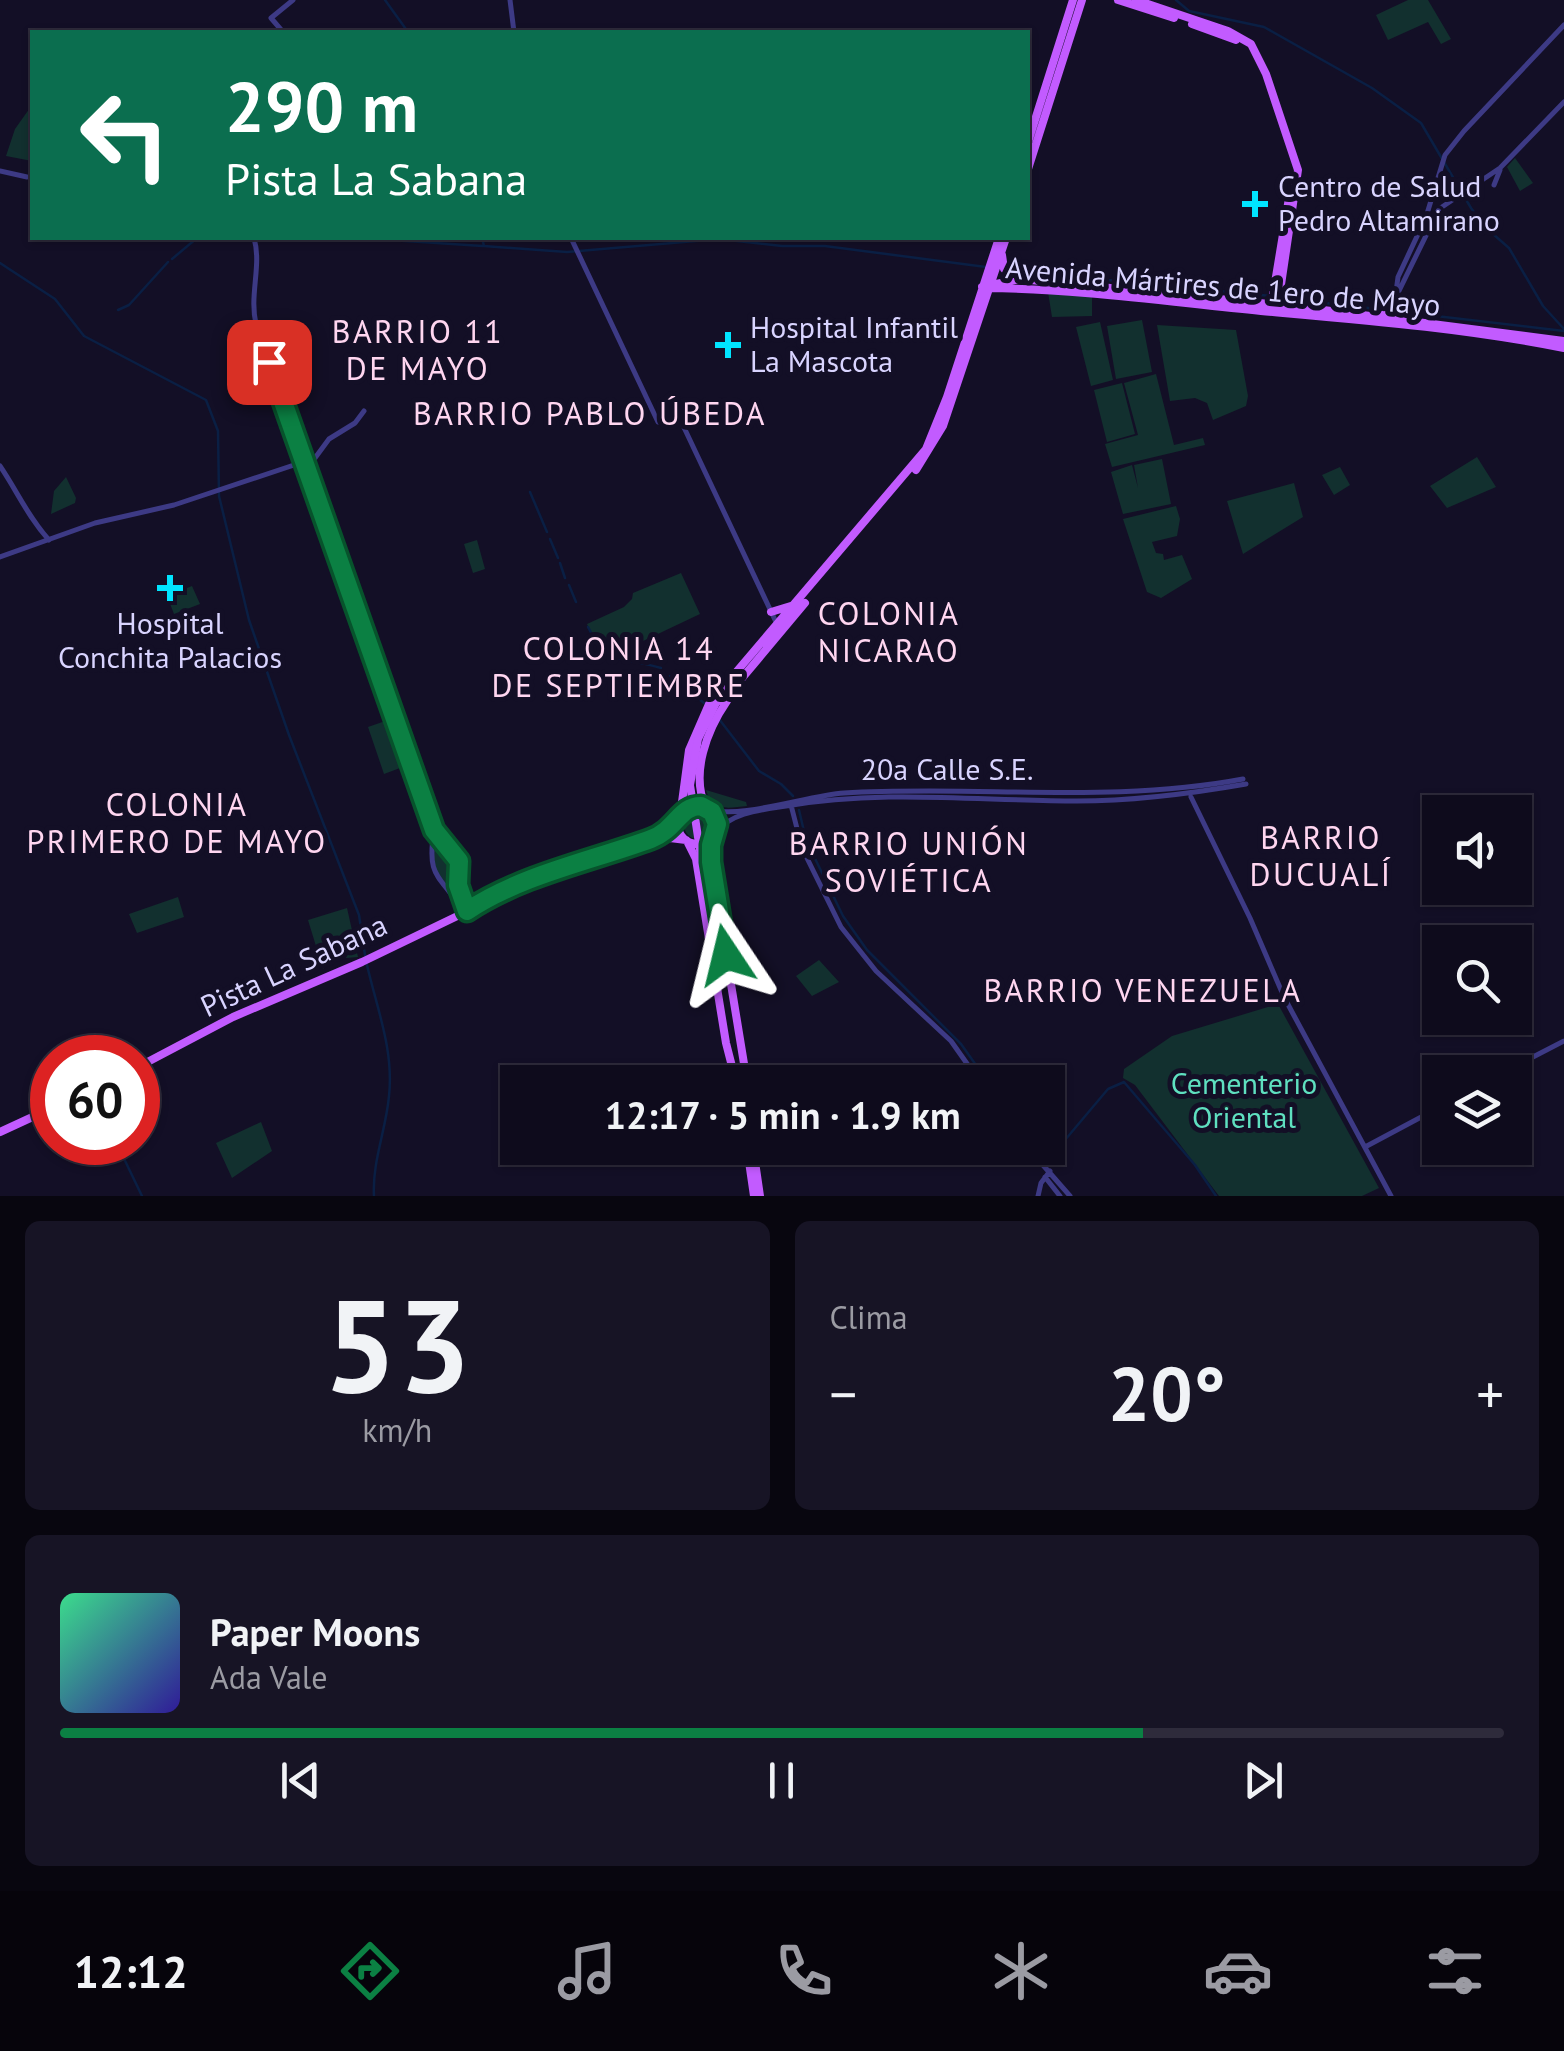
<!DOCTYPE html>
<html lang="es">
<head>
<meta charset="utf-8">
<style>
	:root { --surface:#0e0b1c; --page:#171425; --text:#f1f3f6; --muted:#9b9ba3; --line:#2e2b3b; --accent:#0b8043 }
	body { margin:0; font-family:"PT Sans",sans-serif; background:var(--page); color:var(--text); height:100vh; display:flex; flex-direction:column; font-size:38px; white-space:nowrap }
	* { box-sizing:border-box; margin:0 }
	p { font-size:32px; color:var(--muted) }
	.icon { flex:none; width:55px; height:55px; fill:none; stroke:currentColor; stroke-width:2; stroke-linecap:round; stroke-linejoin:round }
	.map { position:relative; height:1196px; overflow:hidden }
	.side { display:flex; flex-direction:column; gap:25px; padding:25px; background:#08060f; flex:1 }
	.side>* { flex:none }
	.banner { position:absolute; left:30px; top:30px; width:1000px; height:210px; border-radius:0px; box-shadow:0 2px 8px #0004,0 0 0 2px var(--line); background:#0b6e4f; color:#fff; overflow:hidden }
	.tools { position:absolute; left:1422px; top:795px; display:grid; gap:20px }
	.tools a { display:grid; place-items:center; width:110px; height:110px; border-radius:0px; background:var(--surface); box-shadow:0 2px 8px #0004,0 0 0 2px var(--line); font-size:50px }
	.speed { position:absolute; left:30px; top:1035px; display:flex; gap:20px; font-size:50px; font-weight:700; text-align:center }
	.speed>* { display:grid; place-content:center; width:130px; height:130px; border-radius:50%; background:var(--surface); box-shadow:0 2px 8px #0004,0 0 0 2px var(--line); line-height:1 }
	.speed .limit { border:15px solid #d22; background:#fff; color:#111 }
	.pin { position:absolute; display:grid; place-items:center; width:85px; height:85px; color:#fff; margin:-42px; border-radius:20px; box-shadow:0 5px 15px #0006 }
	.me { position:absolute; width:110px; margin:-55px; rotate:350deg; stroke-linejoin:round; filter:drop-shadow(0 0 8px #0008) }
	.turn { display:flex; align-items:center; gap:35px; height:210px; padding:0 30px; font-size:45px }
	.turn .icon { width:130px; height:130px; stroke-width:2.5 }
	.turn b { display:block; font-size:70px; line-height:85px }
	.big { font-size:75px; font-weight:800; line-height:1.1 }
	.side .widget { flex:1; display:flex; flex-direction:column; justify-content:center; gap:15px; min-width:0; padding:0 35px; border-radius:15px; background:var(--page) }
	.side .dial { align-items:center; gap:0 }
	.dial b { font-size:130px; line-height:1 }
	.song { display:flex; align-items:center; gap:30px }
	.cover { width:120px; height:120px; border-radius:15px; background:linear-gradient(135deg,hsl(150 70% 55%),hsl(250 70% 35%)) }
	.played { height:10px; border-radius:5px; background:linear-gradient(90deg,var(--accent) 75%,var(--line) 75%) }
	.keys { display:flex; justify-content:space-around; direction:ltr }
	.heat { display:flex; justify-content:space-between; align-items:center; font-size:55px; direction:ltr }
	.side .tiles { flex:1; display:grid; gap:25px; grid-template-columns:1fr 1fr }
	.widget:last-child { grid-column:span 2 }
	.trip { position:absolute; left:500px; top:1065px; width:565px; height:100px; border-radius:0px; background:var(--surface); box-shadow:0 2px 8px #0004,0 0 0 2px var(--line); font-weight:800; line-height:100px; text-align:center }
	.menu { display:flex; height:160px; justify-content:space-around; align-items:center; background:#06040b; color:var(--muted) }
	.menu .icon { width:70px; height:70px }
	.menu .selected { color:var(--accent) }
	.menu b { font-size:45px; color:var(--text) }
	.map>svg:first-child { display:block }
	.green { fill:#12302f }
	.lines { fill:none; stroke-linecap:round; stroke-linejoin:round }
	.stream { stroke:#0a1f44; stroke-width:2.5 }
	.minor { stroke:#3d3a85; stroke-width:5 }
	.major { stroke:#c25bff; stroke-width:8 }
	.major-bridge { stroke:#c25bff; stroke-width:8 }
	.route-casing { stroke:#07532c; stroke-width:25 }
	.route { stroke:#0b8043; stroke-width:18 }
	.poi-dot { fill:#00e5ff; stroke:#130f26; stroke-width:4 }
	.labels { text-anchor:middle; stroke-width:10; stroke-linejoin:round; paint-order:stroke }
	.poi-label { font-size:30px; fill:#d9d4ff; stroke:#130f26; text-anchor:start }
	.street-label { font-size:30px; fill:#d9d4ff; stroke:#130f26 }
	.park-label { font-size:30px; fill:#5fe0c0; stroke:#130f26 }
	.neighbourhood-label { font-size:32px; letter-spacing:2.5px; fill:#ffd6f0; stroke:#130f26 }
</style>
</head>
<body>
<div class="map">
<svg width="1564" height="1196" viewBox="0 0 1564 1196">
	<rect width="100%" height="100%" fill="#130f26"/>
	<path class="green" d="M1408,0H1428L1451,39L1441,44L1428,22L1388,40L1376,15Z
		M32,105V161L6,156L15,129Z
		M1515,158L1533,183L1520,191L1507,167Z
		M1048,292L1092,294V316L1052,317Z
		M1142,320L1152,372L1116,379L1107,326Z
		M1100,322L1113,380L1091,386L1076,327Z
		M1157,325L1236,330L1248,396L1246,406L1213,420L1207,403L1195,398L1170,401Z
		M1156,374L1174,445L1203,438L1205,445L1112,467L1105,444L1138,435L1124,383Z
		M1122,383L1135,434L1107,442L1094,390Z
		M1477,457L1496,487L1447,508L1430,486Z
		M1162,459L1171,504L1123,514L1111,472L1132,465L1138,488L1134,465Z
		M1340,467L1350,485L1334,495L1322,475Z
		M66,477L76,498L75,503L51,514L54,491Z
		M1294,483L1303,517L1243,554L1227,501Z
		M1176,506L1180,519L1177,536L1152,542L1156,553L1163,554L1164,560L1182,555L1192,579L1161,598L1147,592L1123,519Z
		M477,540L485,569L473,573L464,544Z
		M681,573L700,614L603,660L587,624L624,607L632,599L633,593Z
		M192,586L200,604L174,614L167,596Z
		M391,719L408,765L384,774L368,727Z
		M706,790L746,802L747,806C728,808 712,812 706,790Z
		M684 825a14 14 0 1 1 28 0a14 14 0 1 1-28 0Z
		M437,844L443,845C455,857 464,871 452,886L445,884C435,873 429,857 437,844Z
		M178,897L184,917L137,933L129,914Z
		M347,908L358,957L334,959L323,969L308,920Z
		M819,960L839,982L812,996L796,976Z
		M1278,1004L1379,1188L1362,1196H1219L1135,1085L1123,1078L1124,1069L1172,1036Z
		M261,1122L272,1151L232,1178L216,1143Z"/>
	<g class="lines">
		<path class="stream" d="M385,0L408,32
			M1176,0L1189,11L1264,27L1372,88L1421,123L1471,208L1485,227L1509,248L1543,306L1564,329
			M359,238L483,246
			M482,238L484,246L567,252L719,239L782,246H825L986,267
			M172,259L197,238
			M0,263L55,299L84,336L206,400L218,431L219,496L249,620L289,735L359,915L365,955
			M1015,271L1271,296
			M1283,298L1385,310
			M118,310L129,305L168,262
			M1393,311L1564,331
			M530,492L547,532
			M550,539L558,558
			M560,563L565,578
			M569,585L576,602
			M588,627C607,667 625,657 661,668
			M670,676L704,703
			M719,719L759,771L781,784L793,796
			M799,810L806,840L843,916L867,950L961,1044L988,1082
			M367,965C377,1009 394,1050 389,1096C386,1130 372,1162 374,1196
			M116,1142L142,1196
			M1034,1148L1044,1155L1054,1153L1108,1089L1124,1082L1195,1165L1216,1196"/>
		<path class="minor" d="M510,0L514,32
			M283,32L271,18L293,0
			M0,171L27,177
			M1494,185L1500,170
			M254,238C262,265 249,295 256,324L434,831L459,861V885L467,911
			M571,238L658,422L668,424L680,419L776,622
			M1395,299L1439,209L1500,168L1564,102
			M1392,322L1398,277L1426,217L1445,155L1464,131L1564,25
			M0,466C17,491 28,517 49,540
			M0,557L95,523L174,505L315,458L329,439L355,423L364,411
			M1191,797L1250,918L1284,997L1391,1196
			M791,805L802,848L841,927L876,971L951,1041L980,1082
			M709,809C738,820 809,795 844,793C978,785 1111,804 1243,779
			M434,831C426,880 441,874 463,912
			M716,832C733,812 761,810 786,806C884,789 979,801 1077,801C1135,801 1189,794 1246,784
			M1504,1072L1564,1041
			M1365,1147L1440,1107
			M1028,1148L1070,1196
			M1045,1177L1060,1196
			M1038,1196L1041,1183L1050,1171"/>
		<path class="major" d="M1118,0L1174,18
			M1136,0L1228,31L1251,44L1266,74L1298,170L1278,305
			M1192,24L1236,40
			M1028,142L1073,0
			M1028,169L1082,0
			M1002,255L1004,269L1018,278
			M982,287L1020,279L1041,281L1300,307L1564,341
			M987,288C1078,289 1169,302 1261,311C1362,320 1464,328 1564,348
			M1271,307L1289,198
			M1382,316L1394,306
			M916,470L943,426L1006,238
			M771,612L794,605
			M722,702L805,603
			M678 825a19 19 0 1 1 38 0a19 19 0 1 1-38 0Z
			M706,808C690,774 707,730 727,701
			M680,817L689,750L709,704L926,449L947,397L999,238
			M715,833L711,845V862L747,1082
			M687,841L696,859L726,1043L736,1082
			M653,843L670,838L686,840
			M138,1067L233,1017L362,962L528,882L666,833L679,818
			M0,1132L52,1108
			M747,1148L754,1196
			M753,1148L760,1196"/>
		<path class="major-bridge" d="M718,699L698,739L690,785L718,967
			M711,892L724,967"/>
	</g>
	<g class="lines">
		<g class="route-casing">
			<path id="route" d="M269,362L434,830L459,861L458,885L467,911C521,875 591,861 651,839C677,829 679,806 701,806L712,812L717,824L711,845V862L726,955"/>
		</g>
		<use href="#route" class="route"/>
	</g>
	<g class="poi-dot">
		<path d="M1250 189h10v10h10v10h-10v10h-10v-10h-10v-10h10z"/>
		<path d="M723 330h10v10h10v10h-10v10h-10v-10h-10v-10h10z"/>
		<path d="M165 573h10v10h10v10h-10v10h-10v-10h-10v-10h10z"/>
	</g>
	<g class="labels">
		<g class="poi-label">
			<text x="1278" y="197">Centro de Salud<tspan x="1278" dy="34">Pedro Altamirano</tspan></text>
			<text x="750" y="338">Hospital Infantil<tspan x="750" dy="34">La Mascota</tspan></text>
			<text x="170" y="634" text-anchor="middle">Hospital<tspan x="170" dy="34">Conchita Palacios</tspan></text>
		</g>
		<g class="street-label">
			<text transform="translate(1223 287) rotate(5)" y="10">Avenida Mártires de 1ero de Mayo</text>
			<text x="947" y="780">20a Calle S.E.</text>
			<text transform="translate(294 966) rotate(-25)" y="10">Pista La Sabana</text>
		</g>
		<g class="park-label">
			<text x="1244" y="1094">Cementerio<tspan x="1244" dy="34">Oriental</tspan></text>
		</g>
		<g class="neighbourhood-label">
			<text x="418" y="343">BARRIO 11<tspan x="418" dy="37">DE MAYO</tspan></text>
			<text x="590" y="425">BARRIO PABLO ÚBEDA</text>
			<text x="889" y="625">COLONIA<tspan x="889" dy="37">NICARAO</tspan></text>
			<text x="619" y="660">COLONIA 14<tspan x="619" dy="37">DE SEPTIEMBRE</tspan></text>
			<text x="177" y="816">COLONIA<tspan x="177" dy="37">PRIMERO DE MAYO</tspan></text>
			<text x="1321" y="849">BARRIO<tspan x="1321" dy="37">DUCUALÍ</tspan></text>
			<text x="909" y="855">BARRIO UNIÓN<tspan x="909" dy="37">SOVIÉTICA</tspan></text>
			<text x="1143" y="1002">BARRIO VENEZUELA</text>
		</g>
	</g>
</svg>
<div class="tools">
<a><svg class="icon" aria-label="sound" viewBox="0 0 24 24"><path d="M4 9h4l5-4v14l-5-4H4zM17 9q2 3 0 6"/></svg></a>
<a><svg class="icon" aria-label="search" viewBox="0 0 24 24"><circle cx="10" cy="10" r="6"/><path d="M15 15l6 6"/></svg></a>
<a><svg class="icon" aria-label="layers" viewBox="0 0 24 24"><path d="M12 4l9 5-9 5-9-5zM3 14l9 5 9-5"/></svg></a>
</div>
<div class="speed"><div class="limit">60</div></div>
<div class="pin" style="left:269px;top:362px;background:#d93025"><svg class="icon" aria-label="arrive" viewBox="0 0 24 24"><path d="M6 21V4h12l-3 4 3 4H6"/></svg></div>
<svg class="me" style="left:726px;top:955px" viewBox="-20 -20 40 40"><path d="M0-17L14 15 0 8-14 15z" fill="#0b8043" stroke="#fff" stroke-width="4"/></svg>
<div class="trip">12:17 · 5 min · 1.9 km</div>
<div class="banner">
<div class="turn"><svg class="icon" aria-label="left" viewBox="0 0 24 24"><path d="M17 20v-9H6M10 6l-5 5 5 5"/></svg><div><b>290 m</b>Pista La Sabana</div></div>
</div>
</div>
<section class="side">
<div class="tiles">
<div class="widget dial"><b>53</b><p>km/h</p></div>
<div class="widget"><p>Clima</p>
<div class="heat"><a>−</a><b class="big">20°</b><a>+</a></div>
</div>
<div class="widget">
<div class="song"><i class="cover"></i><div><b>Paper Moons</b><p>Ada Vale</p></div></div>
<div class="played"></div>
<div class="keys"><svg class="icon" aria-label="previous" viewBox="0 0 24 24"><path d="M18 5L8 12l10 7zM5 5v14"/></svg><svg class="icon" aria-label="pause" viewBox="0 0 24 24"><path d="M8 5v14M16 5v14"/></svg><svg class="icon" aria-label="next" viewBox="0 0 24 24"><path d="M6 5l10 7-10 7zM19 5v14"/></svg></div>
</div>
</div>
</section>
<nav class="menu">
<b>12:12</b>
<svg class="icon selected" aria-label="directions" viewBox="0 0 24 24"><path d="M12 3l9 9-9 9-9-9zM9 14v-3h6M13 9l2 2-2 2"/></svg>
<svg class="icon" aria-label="music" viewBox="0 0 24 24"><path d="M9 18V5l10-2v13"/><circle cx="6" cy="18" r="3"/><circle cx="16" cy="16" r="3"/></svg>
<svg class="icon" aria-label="phone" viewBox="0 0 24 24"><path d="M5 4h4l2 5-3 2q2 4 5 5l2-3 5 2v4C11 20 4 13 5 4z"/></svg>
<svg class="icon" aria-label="climate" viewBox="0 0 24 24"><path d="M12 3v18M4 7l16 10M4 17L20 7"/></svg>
<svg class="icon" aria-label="car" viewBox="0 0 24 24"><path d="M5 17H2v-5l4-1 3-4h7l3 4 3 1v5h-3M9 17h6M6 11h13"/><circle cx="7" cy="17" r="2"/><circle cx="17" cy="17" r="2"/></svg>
<svg class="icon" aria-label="filters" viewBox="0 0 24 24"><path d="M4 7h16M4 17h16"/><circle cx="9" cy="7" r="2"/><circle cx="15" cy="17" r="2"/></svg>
</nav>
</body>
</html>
